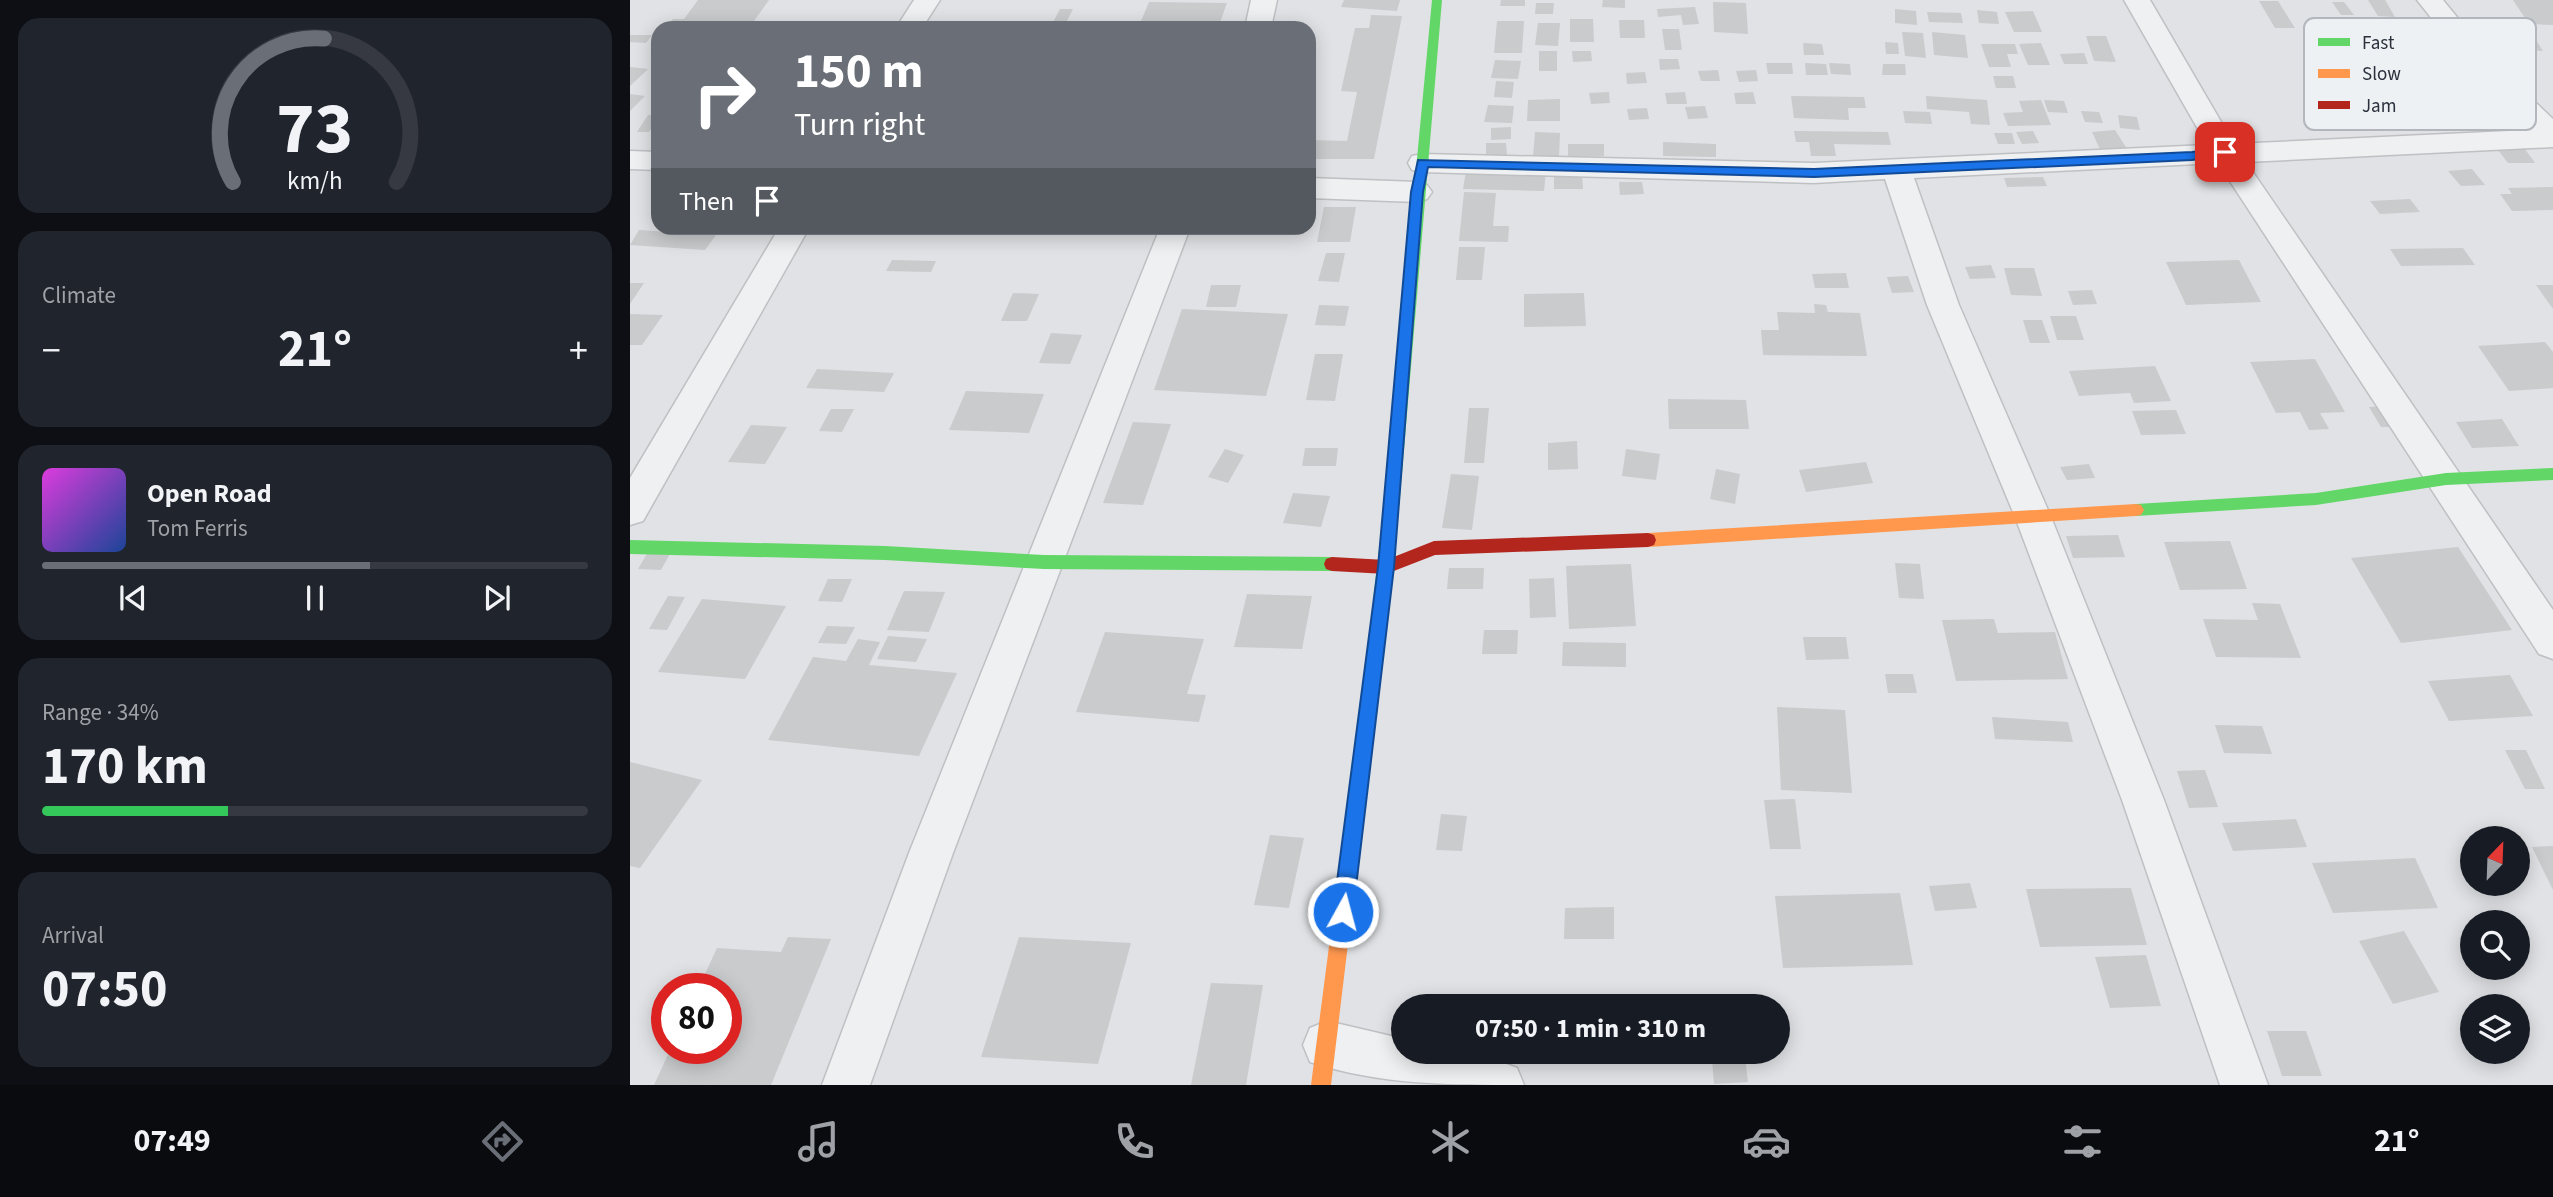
<!DOCTYPE html>
<html lang="en">
<head>
<meta charset="utf-8">
<style>
	:root { --surface:#171b24; --page:#20242c; --text:#f1f3f6; --muted:#9ea1a6; --line:#363941; --accent:#6a6f77 }
	body { margin:0; font-family:"Source Sans 3",sans-serif; background:var(--page); color:var(--text); height:100vh; display:flex; flex-direction:column; font-size:26px; white-space:nowrap }
	* { box-sizing:border-box; margin:0 }
	p { font-size:23px; color:var(--muted) }
	.icon { flex:none; width:38px; height:38px; fill:none; stroke:currentColor; stroke-width:2; stroke-linecap:round; stroke-linejoin:round }
	.map { position:relative; flex:1; overflow:hidden }
	.sheet { display:flex; flex-direction:column; gap:18px; padding:18px; background:#0d0f14; width:630px }
	.sheet>* { flex:none }
	.guide { position:absolute; left:21px; top:21px; width:665px; height:214px; border-radius:21px; box-shadow:0 4px 18px #0003; background:#6a6f77; color:#fff; overflow:hidden }
	.needle { width:46px; rotate:23deg }
	.buttons { position:absolute; left:1830px; top:826px; display:grid; gap:14px }
	.buttons a { display:grid; place-items:center; width:70px; height:70px; border-radius:50%; background:var(--surface); box-shadow:0 4px 18px #0003; font-size:35px }
	.speed { position:absolute; left:21px; top:973px; display:flex; gap:14px; font-size:35px; font-weight:700; text-align:center }
	.speed>* { display:grid; place-content:center; width:91px; height:91px; border-radius:50%; background:var(--surface); box-shadow:0 4px 18px #0003; line-height:1 }
	.speed .limit { border:10px solid #d22; background:#fff; color:#111 }
	.pin { position:absolute; display:grid; place-items:center; width:60px; height:60px; color:#fff; margin:-30px; border-radius:14px; box-shadow:0 4px 10px #0006 }
	.me { position:absolute; width:77px; margin:-38px; rotate:7deg; stroke-linejoin:round; filter:drop-shadow(0 0 5px #0008) }
	.turn { display:flex; align-items:center; gap:24px; height:147px; padding:0 28px; font-size:32px }
	.turn .icon { width:91px; height:91px; stroke-width:2.5 }
	.turn b { display:block; font-size:49px; line-height:60px }
	.then { display:flex; align-items:center; height:66px; padding:0 28px; background:#0003; gap:14px; font-size:26px }
	.big { font-size:52px; font-weight:700; line-height:1.1 }
	.sheet .card { flex:1; display:flex; flex-direction:column; justify-content:center; gap:10px; min-width:0; padding:0 24px; border-radius:21px; background:var(--page) }
	.sheet .dial { align-items:center; gap:0 }
	.dial svg { height:182px; overflow:visible; fill:none; stroke:var(--line); stroke-width:7; stroke-linecap:round; text-anchor:middle }
	.dial text { fill:var(--text); stroke:none }
	.song { display:flex; align-items:center; gap:21px }
	.cover { width:84px; height:84px; border-radius:10px; background:linear-gradient(135deg,hsl(300 70% 55%),hsl(220 70% 35%)) }
	.played { height:7px; border-radius:4px; background:linear-gradient(90deg,var(--accent) 60%,var(--line) 60%) }
	.keys { display:flex; justify-content:space-around; direction:ltr }
	.heat { display:flex; justify-content:space-between; align-items:center; font-size:38px; direction:ltr }
	.charge { height:10px; border-radius:5px; background:linear-gradient(90deg,#34c759 34%,var(--line) 0) }
	.trip { position:absolute; left:761px; top:994px; width:399px; height:70px; border-radius:35px; background:var(--surface); box-shadow:0 4px 18px #0003; font-weight:700; line-height:70px; text-align:center }
	.tabs { display:flex; height:112px; justify-content:space-around; align-items:center; background:#090b0e; color:var(--muted) }
	.tabs .icon { width:49px; height:49px }
	.tabs .on { color:var(--accent) }
	.tabs b { font-size:32px; color:var(--text) }
	main { display:flex; flex:1; min-height:0 }
	.map>svg:first-child { display:block }
	.building { fill:#c9cbcd }
	.lines { fill:none; stroke-linecap:round; stroke-linejoin:round }
	.street-casing { stroke:#bfc0c3; stroke-width:3 }
	.street { fill:#eff0f2; fill-rule:evenodd }
	.fast { fill:#63d668; fill-rule:evenodd }
	.slow { fill:#ff974d; fill-rule:evenodd }
	.jam { fill:#b3261e; fill-rule:evenodd }
	.route { fill:#1a73e8; stroke:#114b97; stroke-width:2 }
	.key { fill:#eef1f4; stroke:#b3b7bd; stroke-width:2 }
	.key-label { font-size:19px; fill:#2a313c }
</style>
</head>
<body>
<main>
<section class="sheet">
<div class="card dial"><svg viewBox="0 0 100 80">
<path d="M14 69A42 42 0 1 1 86 69"/>
<path d="M14 69A42 42 0 0 1 54 6" stroke="#6a6f77"/>
<text x="50" y="56" font-size="32" font-weight="700">73</text>
<text x="50" y="72" font-size="11">km/h</text>
</svg></div>
<div class="card"><p>Climate</p>
<div class="heat"><a>−</a><b class="big">21°</b><a>+</a></div>
</div>
<div class="card">
<div class="song"><i class="cover"></i><div><b>Open Road</b><p>Tom Ferris</p></div></div>
<div class="played"></div>
<div class="keys"><svg class="icon" aria-label="previous" viewBox="0 0 24 24"><path d="M18 5L8 12l10 7zM5 5v14"/></svg><svg class="icon" aria-label="pause" viewBox="0 0 24 24"><path d="M8 5v14M16 5v14"/></svg><svg class="icon" aria-label="next" viewBox="0 0 24 24"><path d="M6 5l10 7-10 7zM19 5v14"/></svg></div>
</div>
<div class="card"><p>Range · 34%</p><b class="big">170 km</b><div class="charge"></div></div>
<div class="card"><p>Arrival</p><b class="big">07:50</b></div>
</section>
<div class="map">
<svg width="1923" height="1085" viewBox="0 0 1923 1085">
	<rect width="100%" height="100%" fill="#e0e2e5"/>
	<path class="building" d="M68,0H139L119,28H36L43,19H54Z
		M714,0H770L767,11L711,7Z
		M871,0H895V6H870Z
		M973,0H995V8L972,7Z
		M1738,0H1755L1765,17L1748,16Z
		M1883,0H1923V25L1899,24Z
		M1629,1H1648L1665,28H1645Z
		M519,2L597,3L588,28H508Z
		M1083,2L1116,3L1118,34L1084,32Z
		M1702,2H1714L1724,15H1711Z
		M906,3H924L923,14H905Z
		M1065,7L1069,24L1053,25L1051,15L1028,17L1027,9Z
		M430,9H443L435,25L422,24Z
		M1265,9L1286,11L1287,25L1265,23Z
		M1347,10L1367,12L1369,24L1349,23Z
		M1403,11L1412,32H1384L1375,12Z
		M1297,12L1331,13L1333,23L1299,22Z
		M741,15L772,16L744,159H679V140L717,141L727,92L711,91L725,28H739Z
		M940,19H963L964,42H940Z
		M989,20H1014L1015,38H990Z
		M867,21H894L892,53H864Z
		M908,23H930L928,46L905,45Z
		M1032,29H1049L1052,50H1035Z
		M1272,32L1293,33L1296,58L1275,56Z
		M1302,32L1335,35L1338,58L1304,55Z
		M1888,34L1903,35L1913,51L1899,50Z
		M0,35H22L16,43L0,42Z
		M1456,36H1476L1486,62L1464,61Z
		M1255,42L1268,43L1269,54H1256Z
		M1173,43L1192,44L1194,55H1174Z
		M1411,43L1420,65H1398L1389,44Z
		M1351,44H1385L1388,54H1377L1381,67H1359Z
		M909,51H927V71H909Z
		M942,51H961L962,61L943,62Z
		M1454,53L1458,64H1434L1430,54Z
		M1029,59H1048L1050,69L1030,70Z
		M865,60L891,61L888,79L861,78Z
		M1136,63H1162L1163,74H1138Z
		M1175,63L1196,64L1198,75H1176Z
		M1199,63L1220,64L1221,75L1201,74Z
		M1253,64H1275L1276,75H1252Z
		M0,67L18,69L0,86Z
		M1088,70L1090,81H1071L1068,71Z
		M1126,70L1128,81L1109,82L1106,71Z
		M1015,72L1017,83L997,84L996,73Z
		M1363,76H1383L1386,88H1366Z
		M866,81L884,82L882,98L864,97Z
		M979,92L980,103L961,104L959,93Z
		M1055,92L1057,104H1037L1035,93Z
		M1123,92L1126,104H1106L1104,93Z
		M0,94L15,96L0,111Z
		M1161,96L1234,97L1236,108H1218L1219,120L1164,118Z
		M1296,96L1357,100L1360,125L1341,124L1339,112L1297,109Z
		M930,99V121H897L898,100Z
		M1411,100L1421,125L1378,126L1373,113L1393,112L1389,101Z
		M1414,100L1434,101L1438,113L1418,112Z
		M858,105L884,106L882,123L854,122Z
		M1075,106L1078,118L1058,119L1055,107Z
		M1017,108L1019,119L999,120L997,109Z
		M1273,111L1300,112L1302,124L1275,123Z
		M1451,111L1469,112L1473,123L1455,122Z
		M18,115H28V119L19,132H7Z
		M1488,115L1507,117L1510,130L1490,128Z
		M881,127V139L861,140V128Z
		M1485,130L1501,155L1473,156L1462,132Z
		M1164,131L1258,132L1261,145L1204,144L1206,156H1181L1179,142H1166Z
		M1403,131L1409,143L1392,144L1386,132Z
		M905,132L930,133L929,157H903Z
		M1364,133H1382L1385,144H1368Z
		M1033,142L1086,144V157L1033,156Z
		M856,143H876L877,155L856,156Z
		M938,144H974V156L938,157Z
		M1892,145L1905,163H1878L1865,146Z
		M1842,169L1855,185L1831,186L1818,171Z
		M836,171L916,172L914,191L833,189Z
		M924,175H952L953,189H924Z
		M1413,177L1417,186L1377,187L1374,178Z
		M989,182H1012L1014,194L990,195Z
		M1923,187V210L1882,211L1870,194H1882L1878,188Z
		M834,192L866,193L863,226H879L878,242L829,241Z
		M1780,199L1790,212L1750,214L1740,201Z
		M694,207H726L720,242H687Z
		M9,230L86,235L75,250L0,245Z
		M829,247H855L852,280H826Z
		M1833,248L1845,265L1771,266L1760,249Z
		M696,253H715L709,282L688,281Z
		M262,260L306,261L301,272L256,271Z
		M1609,260L1631,302L1556,305L1536,262Z
		M1361,265L1366,278L1340,279L1335,267Z
		M1374,268H1404L1412,296L1381,295Z
		M1216,273L1219,288H1185L1182,274Z
		M1278,276L1284,292L1262,293L1257,277Z
		M0,283H14L0,304Z
		M581,285H611L606,307H576Z
		M1906,285H1923V309Z
		M1462,290L1467,304L1443,305L1438,291Z
		M383,293L409,294L397,321H371Z
		M954,293L956,326L894,327V294Z
		M1184,304L1196,305L1198,312L1230,313L1237,356L1133,355L1131,330H1149L1147,312L1185,313Z
		M689,305L719,306L715,326L685,325Z
		M552,309L658,314L636,396L524,390Z
		M0,314L33,315L12,345H0Z
		M1420,316H1446L1454,340H1427Z
		M1393,320H1412L1420,343H1400Z
		M421,333L452,335L440,364L409,363Z
		M1915,342L1923,352V388L1879,391L1848,346Z
		M685,354H713L705,401L676,400Z
		M1685,359L1715,412L1690,413L1699,429L1679,430L1670,412L1646,413L1620,362Z
		M1525,366L1541,401L1504,403L1500,393L1449,396L1439,371Z
		M187,369L264,373L254,392L176,388Z
		M336,391L414,394L399,433L319,430Z
		M1038,399L1116,400L1119,429H1039Z
		M1757,406L1769,427H1751L1739,407Z
		M839,408H859L854,463H834Z
		M201,409H224L212,432L189,431Z
		M1546,410L1556,434L1511,435L1502,411Z
		M1872,419L1889,446L1842,448L1826,422Z
		M503,422L541,424L513,505L473,503Z
		M121,425L157,427L135,464L98,462Z
		M947,441L948,469L918,470V443Z
		M675,448H708L706,466H672Z
		M595,449L614,455L598,483L578,477Z
		M996,449L1030,454L1026,480L992,476Z
		M1236,462L1243,483L1176,492L1169,470Z
		M1459,464L1465,478L1437,480L1430,467Z
		M1086,469L1110,474L1105,504L1080,499Z
		M821,474L849,476L842,530L812,528Z
		M663,493L700,496L691,527L653,523Z
		M1488,535L1495,557L1443,558L1436,536Z
		M1600,541L1617,589L1550,590L1534,542Z
		M1828,547L1882,630L1771,643L1721,558Z
		M18,552H41L31,570L8,569Z
		M1265,563L1290,564L1294,599L1269,598Z
		M1001,564L1006,626L939,629L936,566Z
		M819,568H854L853,589H817Z
		M924,578L926,617L900,618L899,579Z
		M198,579H222L212,602L188,601Z
		M274,591L315,592L299,632L257,630Z
		M617,594L682,596L672,649L604,647Z
		M38,596L55,597L37,630L19,629Z
		M72,599L156,606L115,679L28,672Z
		M1622,603L1650,604L1671,658L1586,657L1573,619L1628,620Z
		M1364,619L1368,633L1425,632L1438,679L1326,681L1312,620Z
		M197,626L225,627L216,644L188,643Z
		M854,630H888L887,654H852Z
		M475,632L574,639L557,694L576,695L569,722L446,712Z
		M258,636L297,639L286,662L247,659Z
		M1173,637H1216L1219,659L1176,660Z
		M228,639L250,642L239,665L327,673L289,756L138,740L183,657L216,661Z
		M933,642L996,643V667L932,666Z
		M1255,674H1283L1287,693H1258Z
		M1880,675L1903,716L1819,721L1798,681Z
		M1147,707L1215,710L1222,793L1151,790Z
		M1362,717L1438,722L1443,742L1365,739Z
		M1585,725L1632,726L1642,754L1594,753Z
		M1875,750H1896L1915,789H1895Z
		M0,762L72,780L10,868L0,866Z
		M1575,770L1588,807L1559,808L1547,771Z
		M1165,799L1171,849H1140L1134,800Z
		M811,814L837,816L832,851L806,850Z
		M1666,819L1677,847L1603,851L1592,823Z
		M640,835L674,838L659,908L624,905Z
		M1923,846V890L1902,847Z
		M1785,858L1808,908L1703,913L1682,863Z
		M1340,883L1347,908L1305,911L1299,886Z
		M1501,888L1517,945L1410,947L1396,889Z
		M1270,893L1283,965L1153,968L1145,896Z
		M984,907V939H934L935,908Z
		M1774,931L1809,992L1763,1004L1729,941Z
		M158,937L201,939L141,1085H24L41,1048H96V989H68L87,948L151,952Z
		M389,937L501,943L468,1064L351,1057Z
		M1516,955L1531,1006L1480,1008L1465,957Z
		M581,983L633,985L616,1085H561Z
		M1637,1031H1676L1692,1076H1652Z
		M1115,1057L1118,1082L1084,1084L1082,1059Z"/>
	<g class="lines">
		<g class="street-casing">
			<path id="street" d="M284,0H310L292,28H266Z
				M621,0H647L641,28H615Z
				M1494,0H1520L1604,144L1901,130L1849,78L1787,0H1813L1867,66L1923,119V147L1616,162L1923,610V659L1909,654L1588,163L1284,178L1329,305L1421,517L1534,800L1638,1085H1590L1492,800L1385,517L1297,305L1255,179L1184,183L792,172L782,170L778,163L782,156L792,154L1184,163L1577,145Z
				M0,151L28,152V170L0,169Z
				M679,178L787,182L797,185L802,192L797,199L787,202L679,198Z
				M149,228H179L13,521L0,525V478Z
				M530,228H560L323,853L240,1085H192L279,853Z
				M697,1021L774,1039V1052C814,1052 849,1052 887,1068L894,1085C821,1085 750,1085 680,1062L673,1045L680,1028Z"/>
		</g>
		<use href="#street" class="street"/>
		<path class="fast" d="M802,0H812L770,497L752,662L750,667L744,670L738,667L736,662L755,497Z
			M1923,468V480L1816,485L1686,505L1506,516L1501,515L1498,510L1501,505L1506,504L1686,493L1816,473Z
			M0,540L255,546L414,555L702,557L708,559L710,564L708,569L702,571L414,569L255,560L0,554Z"/>
		<path class="slow" d="M1506,504L1511,505L1514,510L1511,515L1506,516L1018,547L1012,545L1010,540L1012,535L1018,533Z
			M744,654L750,657L752,662L701,1085H681L736,662L738,657Z"/>
		<path class="jam" d="M1018,533L1024,535L1026,540L1024,545L1018,547L805,555L756,574L702,571L696,569L694,564L696,559L702,557L756,560L804,541Z"/>
	</g>
	<path class="route" d="M1595,148L1600,149V155L1562,160L1184,177L798,167L793,192L764,567L723,912L720,919L713,922L706,919L703,912L748,567L781,192L788,160L1184,169L1562,152Z"/>
	<rect x="1674" y="18" width="232" height="112" rx="10" class="key"/>
	<rect x="1688" y="38" width="32" height="8" fill="#63d668"/>
	<rect x="1688" y="69" width="32" height="9" fill="#ff974d"/>
	<rect x="1688" y="101" width="32" height="8" fill="#b3261e"/>
	<g class="key-label">
		<text x="1732" y="49">Fast</text>
		<text x="1732" y="80">Slow</text>
		<text x="1732" y="112">Jam</text>
	</g>
</svg>
<div class="buttons">
<a><svg class="needle" viewBox="-14 -14 28 28"><path d="M0-13l5 13h-10z" fill="#e53935"/><path d="M0 13l5-13h-10z" fill="#9ea1a6"/></svg></a>
<a><svg class="icon" aria-label="search" viewBox="0 0 24 24"><circle cx="10" cy="10" r="6"/><path d="M15 15l6 6"/></svg></a>
<a><svg class="icon" aria-label="layers" viewBox="0 0 24 24"><path d="M12 4l9 5-9 5-9-5zM3 14l9 5 9-5"/></svg></a>
</div>
<div class="speed"><div class="limit">80</div></div>
<div class="pin" style="left:1595px;top:152px;background:#d93025"><svg class="icon" aria-label="arrive" viewBox="0 0 24 24"><path d="M6 21V4h12l-3 4 3 4H6"/></svg></div>
<svg class="me" style="left:713px;top:912px" viewBox="-20 -20 40 40"><circle r="17" fill="#1a73e8" stroke="#fff" stroke-width="3"/><path d="M0-11L8 9 0 5-8 9z" fill="#fff"/></svg>
<div class="trip">07:50 · 1 min · 310 m</div>
<div class="guide">
<div class="turn"><svg class="icon" aria-label="right" viewBox="0 0 24 24"><path d="M7 20v-9h11M14 6l5 5-5 5"/></svg><div><b>150 m</b>Turn right</div></div>
<div class="then">Then<svg class="icon" aria-label="arrive" viewBox="0 0 24 24"><path d="M6 21V4h12l-3 4 3 4H6"/></svg></div>
</div>
</div>
</main>
<nav class="tabs">
<b>07:49</b>
<svg class="icon on" aria-label="directions" viewBox="0 0 24 24"><path d="M12 3l9 9-9 9-9-9zM9 14v-3h6M13 9l2 2-2 2"/></svg>
<svg class="icon" aria-label="music" viewBox="0 0 24 24"><path d="M9 18V5l10-2v13"/><circle cx="6" cy="18" r="3"/><circle cx="16" cy="16" r="3"/></svg>
<svg class="icon" aria-label="phone" viewBox="0 0 24 24"><path d="M5 4h4l2 5-3 2q2 4 5 5l2-3 5 2v4C11 20 4 13 5 4z"/></svg>
<svg class="icon" aria-label="climate" viewBox="0 0 24 24"><path d="M12 3v18M4 7l16 10M4 17L20 7"/></svg>
<svg class="icon" aria-label="car" viewBox="0 0 24 24"><path d="M5 17H2v-5l4-1 3-4h7l3 4 3 1v5h-3M9 17h6M6 11h13"/><circle cx="7" cy="17" r="2"/><circle cx="17" cy="17" r="2"/></svg>
<svg class="icon" aria-label="filters" viewBox="0 0 24 24"><path d="M4 7h16M4 17h16"/><circle cx="9" cy="7" r="2"/><circle cx="15" cy="17" r="2"/></svg>
<b>21°</b>
</nav>
</body>
</html>
